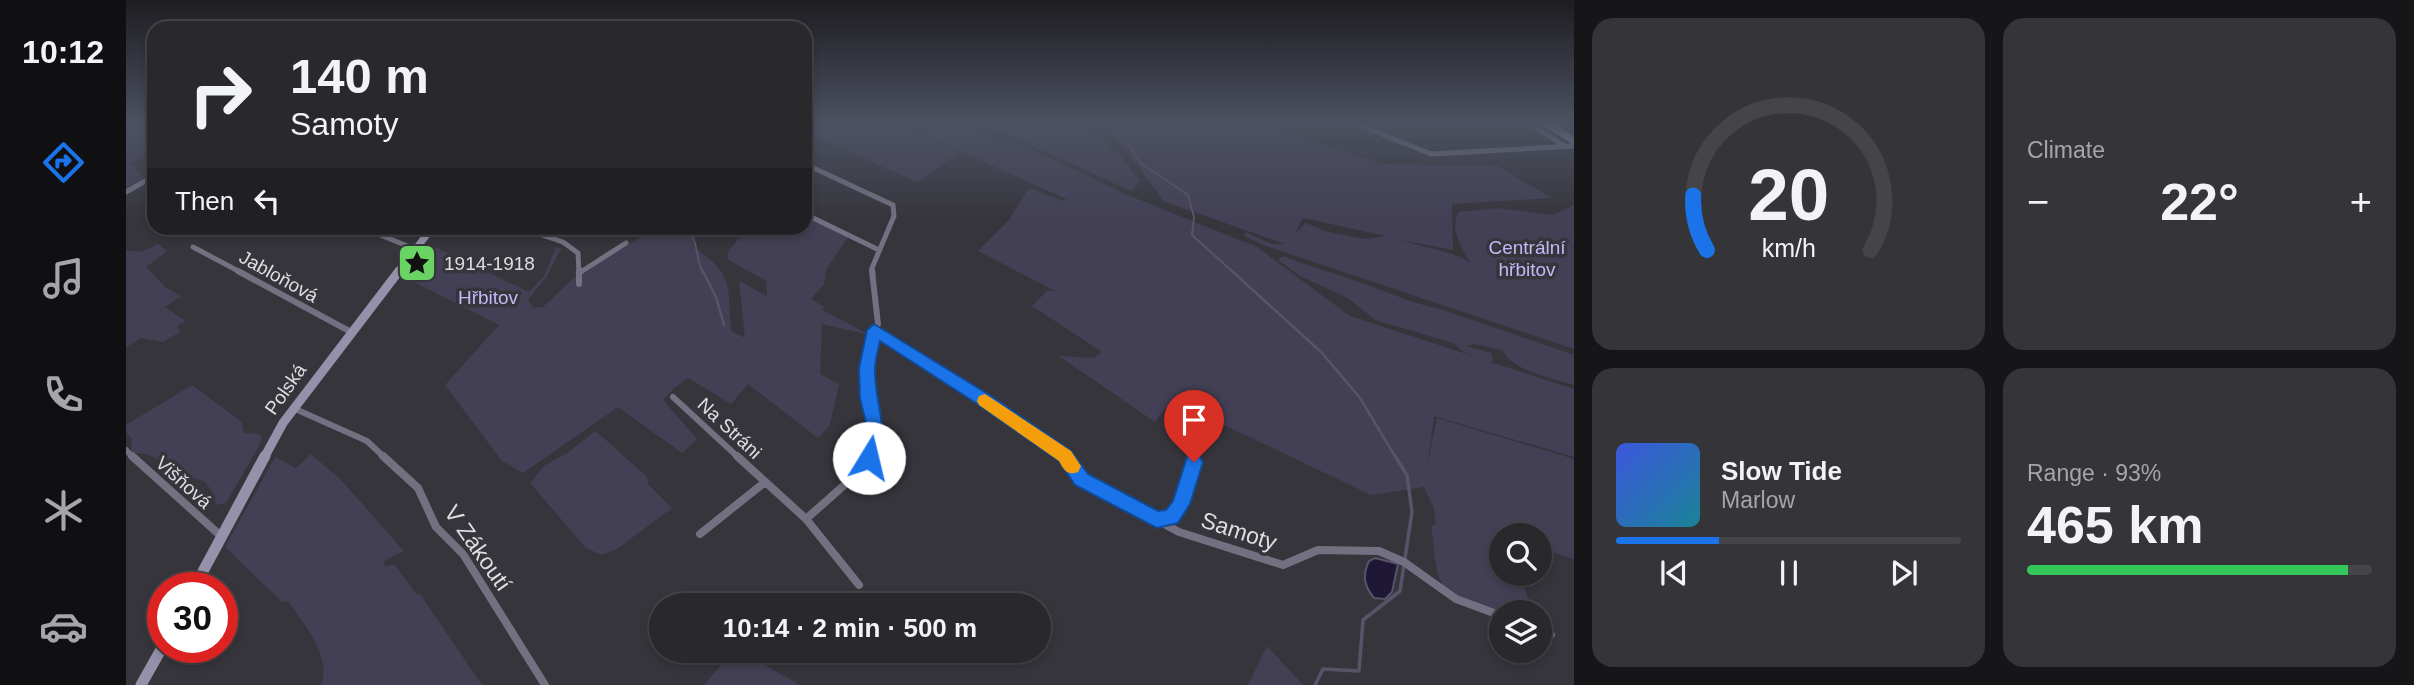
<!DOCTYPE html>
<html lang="en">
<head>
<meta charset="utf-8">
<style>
	:root { --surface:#28282d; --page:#343439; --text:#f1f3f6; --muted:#a5a6aa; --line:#444449; --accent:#1a73e8 }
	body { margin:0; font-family:Arial,sans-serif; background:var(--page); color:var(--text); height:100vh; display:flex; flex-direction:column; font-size:26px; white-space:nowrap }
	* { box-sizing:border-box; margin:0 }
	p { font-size:23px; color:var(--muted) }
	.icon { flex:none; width:38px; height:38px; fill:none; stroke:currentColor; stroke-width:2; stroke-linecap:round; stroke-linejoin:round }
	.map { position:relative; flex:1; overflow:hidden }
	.sheet { display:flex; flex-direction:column; gap:18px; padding:18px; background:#161619; width:840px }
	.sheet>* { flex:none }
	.hud { position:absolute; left:21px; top:21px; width:665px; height:214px; border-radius:21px; box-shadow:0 4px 10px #0003,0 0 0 2px var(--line); background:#28282d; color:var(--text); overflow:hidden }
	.buttons { position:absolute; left:1363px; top:523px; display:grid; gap:14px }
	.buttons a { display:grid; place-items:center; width:63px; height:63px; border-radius:50%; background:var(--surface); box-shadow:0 4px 10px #0003,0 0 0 2px var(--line); font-size:35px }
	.speed { position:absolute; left:21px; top:572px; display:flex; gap:14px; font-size:35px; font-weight:700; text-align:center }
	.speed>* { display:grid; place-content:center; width:91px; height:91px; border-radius:50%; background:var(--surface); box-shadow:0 4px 10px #0003,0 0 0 2px var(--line); line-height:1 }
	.speed .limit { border:10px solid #d22; background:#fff; color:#111 }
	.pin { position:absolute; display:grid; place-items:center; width:60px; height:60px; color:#fff; margin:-72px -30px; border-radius:50% 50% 50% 0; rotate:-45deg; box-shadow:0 0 7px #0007 }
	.pin .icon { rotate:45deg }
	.me { position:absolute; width:77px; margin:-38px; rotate:9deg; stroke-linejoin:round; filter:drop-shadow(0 0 5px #0008) }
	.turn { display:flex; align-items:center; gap:24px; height:147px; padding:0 28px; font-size:32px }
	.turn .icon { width:91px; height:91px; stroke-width:2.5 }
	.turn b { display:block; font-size:49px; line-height:60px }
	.then { display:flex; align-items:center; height:66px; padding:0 28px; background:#0003; gap:14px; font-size:26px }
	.big { font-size:52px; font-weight:700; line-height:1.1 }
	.sheet .tile { flex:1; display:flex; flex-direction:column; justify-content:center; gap:10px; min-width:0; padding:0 24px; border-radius:21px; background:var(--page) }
	.sheet .dial { align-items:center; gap:0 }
	.dial svg { height:182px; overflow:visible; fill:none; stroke:var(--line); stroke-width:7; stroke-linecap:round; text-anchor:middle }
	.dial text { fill:var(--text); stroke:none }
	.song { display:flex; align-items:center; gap:21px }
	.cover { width:84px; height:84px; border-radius:10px; background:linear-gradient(135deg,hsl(230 70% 55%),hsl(190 70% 35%)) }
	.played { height:7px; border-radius:4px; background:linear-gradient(90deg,var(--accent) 30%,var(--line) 30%) }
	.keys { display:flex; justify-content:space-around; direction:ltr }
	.heat { display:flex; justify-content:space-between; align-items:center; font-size:38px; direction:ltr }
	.charge { height:10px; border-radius:5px; background:linear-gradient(90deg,#34c759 93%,var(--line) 0) }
	.sheet .tiles { flex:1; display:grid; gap:18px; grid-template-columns:repeat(2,1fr) }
	.trip { position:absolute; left:523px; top:593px; width:402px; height:70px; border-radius:35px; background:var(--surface); box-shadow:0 4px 10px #0003,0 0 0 2px var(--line); font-weight:700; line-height:70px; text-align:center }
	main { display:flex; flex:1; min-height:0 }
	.tabs { display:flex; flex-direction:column; width:126px; justify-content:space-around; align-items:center; background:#101012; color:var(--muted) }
	.tabs .icon { width:49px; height:49px }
	.tabs .current { color:var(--accent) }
	.tabs b { font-size:32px; color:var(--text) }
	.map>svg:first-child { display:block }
	.green { fill:#434055; fill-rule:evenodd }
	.water { fill:#1e1735; stroke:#585369; stroke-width:2 }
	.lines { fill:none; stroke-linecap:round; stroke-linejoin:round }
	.stream-far2 { stroke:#585369; stroke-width:2 }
	.stream-far1 { stroke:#585369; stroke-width:2.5 }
	.stream { stroke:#585369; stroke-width:3.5 }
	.street-far2 { stroke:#737181; stroke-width:5 }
	.street-far1 { stroke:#737181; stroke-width:6 }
	.street { stroke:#737181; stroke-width:8 }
	.secondary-far2 { stroke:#9591ab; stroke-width:7 }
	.secondary-far1 { stroke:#9591ab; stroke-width:9 }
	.secondary { stroke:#9591ab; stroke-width:11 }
	.route { fill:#1a73e8; stroke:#114b97; stroke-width:2 }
	.slow { fill:#f59e0b }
	.labels { text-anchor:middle; stroke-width:7; stroke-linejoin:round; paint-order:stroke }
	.park-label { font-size:19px; fill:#c3b8f6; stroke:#36353c }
	.poi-label { font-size:19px; fill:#dedee2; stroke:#36353c; text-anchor:start }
	.street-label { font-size:19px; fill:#dedee2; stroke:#36353c }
	.near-street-label { font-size:23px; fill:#dedee2; stroke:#36353c }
</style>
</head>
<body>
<main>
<nav class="tabs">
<b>10:12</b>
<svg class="icon current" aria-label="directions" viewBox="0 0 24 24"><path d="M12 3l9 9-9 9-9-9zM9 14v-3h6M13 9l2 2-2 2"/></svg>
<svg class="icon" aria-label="music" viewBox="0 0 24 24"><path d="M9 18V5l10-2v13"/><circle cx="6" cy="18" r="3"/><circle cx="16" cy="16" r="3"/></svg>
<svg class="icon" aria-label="phone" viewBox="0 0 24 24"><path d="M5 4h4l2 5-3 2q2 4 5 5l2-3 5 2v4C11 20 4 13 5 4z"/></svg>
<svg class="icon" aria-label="climate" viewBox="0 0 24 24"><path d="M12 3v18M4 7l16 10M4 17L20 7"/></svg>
<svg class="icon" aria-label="car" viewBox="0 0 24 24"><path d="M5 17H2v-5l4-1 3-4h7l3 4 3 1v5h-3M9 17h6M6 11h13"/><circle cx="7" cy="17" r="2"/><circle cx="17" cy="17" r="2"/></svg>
</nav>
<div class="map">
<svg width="1448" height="685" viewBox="0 0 1448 685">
	<rect width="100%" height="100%" fill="#36353c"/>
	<path class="green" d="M0,123H28V152L5,163L18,178L0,188Z
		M679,123H768L830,151L831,154L791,182L679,132Z
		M772,123H833L878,142L886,140L999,194L1131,247L1224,316L1356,359L1338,352L1327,343L1249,320L1222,298L1174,276L1152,260L1157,256C1182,266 1209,273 1236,283C1262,292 1287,304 1314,309L1448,355V385C1429,379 1384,370 1377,350L1348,344L1341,346L1365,353L1367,360L1364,362L1448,389V457L1308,416L1301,467L1311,418L1448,459V559L1414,549V536H1376V574H1393L1407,612C1382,612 1325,608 1314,580C1308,564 1308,543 1305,526L1310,524L1308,508L1298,487L1245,495L1046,400L1029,422L933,356L967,358L976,352L906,306L922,290L931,292L852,251L883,220L903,188L937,201L940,199Z
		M847,123H957L976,138L991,156L994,155L1014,181L1005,191L881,134Z
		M979,123H1132L1255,164L1371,166L1426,198L1326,204L1327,250L1275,240C1294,247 1331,252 1344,263C1337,248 1322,229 1333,212L1371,208L1427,215L1448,205V349L1137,245L1118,236L1119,232L1146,244H1159L1039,202ZM1177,218L1260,236L1239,239L1202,232L1180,223L1169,233Z
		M679,216L722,237L700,270L698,284L685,299L698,307L696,310L744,335L696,324L694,374L713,384L704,425L692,438L622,384L605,404L562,378L548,388L537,400L571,439L556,453L492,407L397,473L376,461L319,385L373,325L276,276L307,246L403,292L418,276L430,247L435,249L421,276L402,300L407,308L417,307L451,275L530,228H551L566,237L568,247C609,277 601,283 605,331L619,338L613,281L641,296L640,281L601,259L603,250L622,228H679Z
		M32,244L41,251L20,267L39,287L55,296L39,307L59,321L51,326L54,332L37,342L15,338L0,347V250L15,252Z
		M66,385L116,422L118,433L133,434L136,436L132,448L100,503L90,505L86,491L79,482L49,471L22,454L8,453L5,450L6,439L0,432V425Z
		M468,432L472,433L521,477L522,484L546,508L491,549L476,555L460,548L404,483L419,465L440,454Z
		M185,454L215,480L278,551L259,560L258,566L269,565L291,595L294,594L356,685H195C206,655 178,625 162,601L156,602L99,547L149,457L170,468Z
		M1141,646L1177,685H1122Z
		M607,651H614L674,685H578Z"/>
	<path class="water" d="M1249,558L1272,564L1266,592L1259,599L1248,598C1238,586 1236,575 1243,561Z"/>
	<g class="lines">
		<path class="stream-far2" d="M987,123L1016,164L1062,195L1068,217L1066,235L1108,273
			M561,228C573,242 569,257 577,273"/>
		<path class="stream-far1" d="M577,271L590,297L598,325
			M1106,271L1196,353L1234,398L1270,458"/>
		<path class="stream" d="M1189,685L1197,669L1233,671L1237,620L1274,591L1286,512L1281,475L1269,456"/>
		<path class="street-far2" d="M1228,123L1305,154L1448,146
			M1402,123L1439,146
			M679,164L767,205L768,216L746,268L747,273
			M0,192L28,176
			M679,214L753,250
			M237,228L289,249
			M395,228L437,242L452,253L453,273
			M67,247L116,273
			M453,273L500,243"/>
		<path class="street-far1" d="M112,271L225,332
			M453,271V284
			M453,273L455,271
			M749,330L859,400L940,458
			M547,397L613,458
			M167,408L241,441L259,458
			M0,450L8,458
			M743,458L749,423L741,368L745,338L752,324L746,271"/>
		<path class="street" d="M6,456L96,537
			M257,456L292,488L310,527L337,554L419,685
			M611,456L680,519L733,585
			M939,456L955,480L1031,520L1046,517L1055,504L1068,462
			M680,519L732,473L743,456
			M1031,520L1053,532L1157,565L1192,550L1253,551L1278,562L1330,599L1376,616
			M574,534L639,482
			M1414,631L1425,635"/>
		<path class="secondary-far2" d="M1420,123L1448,141
			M271,273L306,228"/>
		<path class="secondary-far1" d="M138,458L157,423L273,271"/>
		<path class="secondary" d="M68,588L139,456
			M15,685L37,646"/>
	</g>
	<linearGradient id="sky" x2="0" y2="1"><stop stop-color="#1e1d21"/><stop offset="0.56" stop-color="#4c5161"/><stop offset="1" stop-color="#4c5161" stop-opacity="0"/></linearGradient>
	<rect width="1448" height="219" fill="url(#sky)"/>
	<path class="route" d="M748,324L865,396L945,451L962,474L1032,511L1040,510L1047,501L1061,457L1068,455L1074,457L1077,462L1064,504L1052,523L1031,528L949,485L933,461L853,405L754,341C752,350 749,360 749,369C748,401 765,432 750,463L743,465L737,463L734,458L740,423L734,398L733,368L741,330Z"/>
	<path class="slow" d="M859,394L945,451L955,466L952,472C941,476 938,470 933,461L853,405L851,401L853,396Z"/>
	<defs>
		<g id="sight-square" transform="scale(2.0125)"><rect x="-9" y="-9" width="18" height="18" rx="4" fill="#69d464" stroke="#36353c"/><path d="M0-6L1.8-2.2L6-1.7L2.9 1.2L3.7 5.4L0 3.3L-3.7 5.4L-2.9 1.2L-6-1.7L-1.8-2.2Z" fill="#111"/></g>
	</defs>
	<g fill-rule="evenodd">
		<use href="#sight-square" x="291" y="263"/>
	</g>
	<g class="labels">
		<g class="park-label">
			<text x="1401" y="254">Centrální<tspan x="1401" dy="22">hřbitov</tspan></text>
			<text x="362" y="304">Hřbitov</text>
		</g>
		<g class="poi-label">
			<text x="318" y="270">1914-1918</text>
		</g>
		<g class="street-label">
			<text transform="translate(153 276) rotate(29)" y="7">Jabloňová</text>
			<text transform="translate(159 389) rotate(-55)" y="7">Polská</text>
			<text transform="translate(604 428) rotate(43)" y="7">Na Stráni</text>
			<text transform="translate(58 482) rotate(42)" y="7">Višňová</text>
		</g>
		<g class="near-street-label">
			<text transform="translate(1113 531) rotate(18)" y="8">Samoty</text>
			<text transform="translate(352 548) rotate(55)" y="8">V Zákoutí</text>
		</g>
	</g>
</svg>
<div class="buttons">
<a><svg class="icon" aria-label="search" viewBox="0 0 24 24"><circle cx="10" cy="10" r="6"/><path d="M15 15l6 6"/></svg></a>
<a><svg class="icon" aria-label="layers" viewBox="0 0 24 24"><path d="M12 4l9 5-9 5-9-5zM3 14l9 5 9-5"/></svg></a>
</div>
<div class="speed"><div class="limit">30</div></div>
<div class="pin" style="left:1068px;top:462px;background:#d93025"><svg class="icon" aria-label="arrive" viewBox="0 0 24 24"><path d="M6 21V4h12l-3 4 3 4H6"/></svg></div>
<svg class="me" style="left:743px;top:458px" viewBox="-20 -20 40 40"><circle r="19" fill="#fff"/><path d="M0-13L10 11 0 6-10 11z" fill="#1a73e8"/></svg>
<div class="trip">10:14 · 2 min · 500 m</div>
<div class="hud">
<div class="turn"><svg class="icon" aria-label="right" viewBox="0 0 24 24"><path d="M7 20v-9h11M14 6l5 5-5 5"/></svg><div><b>140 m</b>Samoty</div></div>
<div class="then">Then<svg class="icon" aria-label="left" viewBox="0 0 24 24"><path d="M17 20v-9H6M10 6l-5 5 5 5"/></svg></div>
</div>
</div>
<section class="sheet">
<div class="tiles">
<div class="tile dial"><svg viewBox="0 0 100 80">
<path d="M14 69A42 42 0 1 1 86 69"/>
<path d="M14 69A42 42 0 0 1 8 45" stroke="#1a73e8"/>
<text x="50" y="56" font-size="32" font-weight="700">20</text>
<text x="50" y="72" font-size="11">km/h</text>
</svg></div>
<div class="tile"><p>Climate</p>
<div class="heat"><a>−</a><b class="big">22°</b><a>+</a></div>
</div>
<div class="tile">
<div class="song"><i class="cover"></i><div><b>Slow Tide</b><p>Marlow</p></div></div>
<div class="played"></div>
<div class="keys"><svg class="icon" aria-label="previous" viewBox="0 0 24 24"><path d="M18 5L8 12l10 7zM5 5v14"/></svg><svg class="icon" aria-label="pause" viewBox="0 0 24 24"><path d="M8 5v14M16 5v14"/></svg><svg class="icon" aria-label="next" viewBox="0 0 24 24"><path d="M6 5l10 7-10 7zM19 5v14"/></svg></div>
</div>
<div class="tile"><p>Range · 93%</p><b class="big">465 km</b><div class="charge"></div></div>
</div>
</section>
</main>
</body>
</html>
